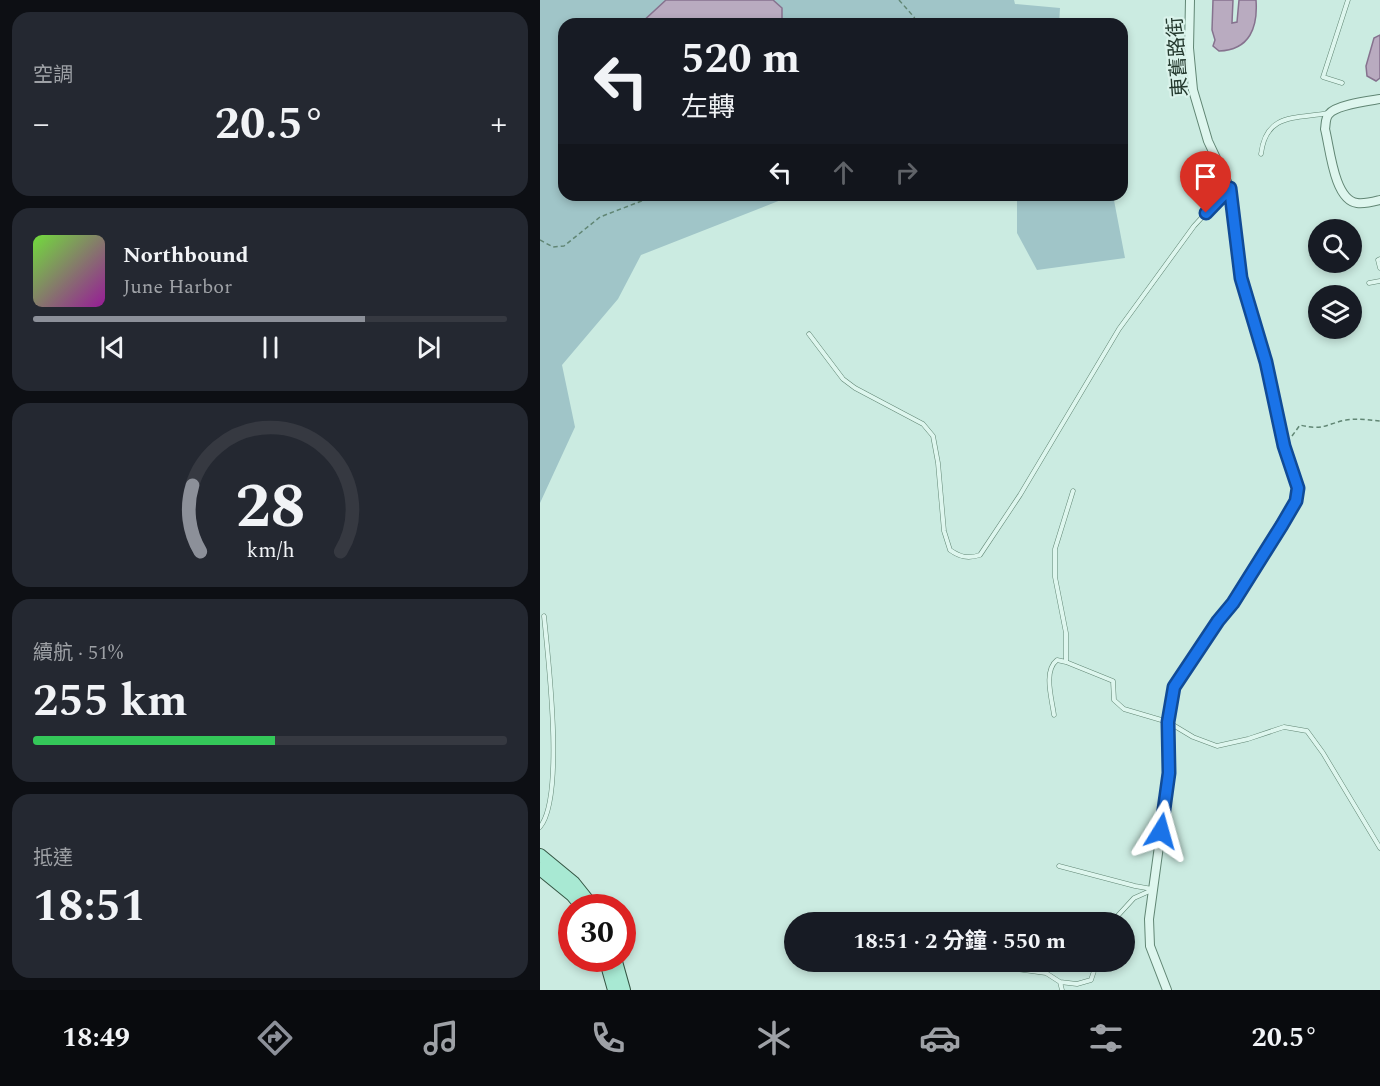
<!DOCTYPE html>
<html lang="zh-TW">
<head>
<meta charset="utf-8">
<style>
	:root { --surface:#171b24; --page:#242831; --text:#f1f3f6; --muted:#9ea1a6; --line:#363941; --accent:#8c9099 }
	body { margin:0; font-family:Spectral,"Noto Sans TC",serif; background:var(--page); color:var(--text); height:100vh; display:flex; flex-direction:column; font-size:22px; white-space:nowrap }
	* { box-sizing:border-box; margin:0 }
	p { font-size:20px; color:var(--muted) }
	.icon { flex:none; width:33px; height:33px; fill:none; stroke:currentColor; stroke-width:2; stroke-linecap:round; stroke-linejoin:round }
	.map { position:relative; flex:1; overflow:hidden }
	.side { display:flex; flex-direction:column; gap:12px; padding:12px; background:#0d0f14; width:540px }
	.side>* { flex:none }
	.hud { position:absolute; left:18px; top:18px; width:570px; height:183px; border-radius:18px; box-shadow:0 3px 9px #0003; background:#171b24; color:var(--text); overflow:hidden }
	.buttons { position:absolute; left:768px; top:219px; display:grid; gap:12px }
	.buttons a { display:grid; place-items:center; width:54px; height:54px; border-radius:50%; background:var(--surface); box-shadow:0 3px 9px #0003; font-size:30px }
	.speed { position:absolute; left:18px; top:894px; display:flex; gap:12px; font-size:30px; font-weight:700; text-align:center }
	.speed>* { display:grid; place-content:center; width:78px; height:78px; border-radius:50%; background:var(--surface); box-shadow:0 3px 9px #0003; line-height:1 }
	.speed .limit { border:9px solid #d22; background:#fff; color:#111 }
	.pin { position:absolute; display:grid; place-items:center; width:51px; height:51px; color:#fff; margin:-62px -26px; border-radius:50% 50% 50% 0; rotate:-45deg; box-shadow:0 0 6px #0007 }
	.pin .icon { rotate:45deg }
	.me { position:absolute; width:66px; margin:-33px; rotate:8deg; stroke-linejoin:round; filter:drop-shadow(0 0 4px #0008) }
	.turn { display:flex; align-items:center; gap:21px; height:126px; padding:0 24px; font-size:27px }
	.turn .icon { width:78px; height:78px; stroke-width:2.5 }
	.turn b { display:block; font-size:42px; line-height:51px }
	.lanes { display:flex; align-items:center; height:57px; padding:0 24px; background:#0003; justify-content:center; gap:30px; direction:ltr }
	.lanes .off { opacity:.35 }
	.big { font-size:45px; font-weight:700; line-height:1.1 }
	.side .tile { flex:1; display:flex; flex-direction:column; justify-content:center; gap:9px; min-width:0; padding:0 21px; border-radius:18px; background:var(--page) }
	.side .dial { align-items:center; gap:0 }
	.dial svg { height:156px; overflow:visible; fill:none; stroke:var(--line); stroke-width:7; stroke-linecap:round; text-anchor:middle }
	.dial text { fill:var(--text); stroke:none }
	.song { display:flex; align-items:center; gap:18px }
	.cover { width:72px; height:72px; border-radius:9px; background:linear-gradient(135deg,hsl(100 70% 55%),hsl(300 70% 35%)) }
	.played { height:6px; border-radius:3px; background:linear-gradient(90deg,var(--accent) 70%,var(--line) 70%) }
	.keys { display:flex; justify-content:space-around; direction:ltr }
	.heat { display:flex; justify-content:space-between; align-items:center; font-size:33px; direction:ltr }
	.charge { height:9px; border-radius:4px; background:linear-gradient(90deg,#34c759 51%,var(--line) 0) }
	.trip { position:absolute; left:244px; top:912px; width:351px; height:60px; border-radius:30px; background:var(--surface); box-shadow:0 3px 9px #0003; font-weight:700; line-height:60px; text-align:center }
	.dock { display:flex; height:96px; justify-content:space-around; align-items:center; background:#090b0e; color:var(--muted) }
	.dock .icon { width:42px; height:42px }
	.dock .active { color:var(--accent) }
	.dock b { font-size:27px; color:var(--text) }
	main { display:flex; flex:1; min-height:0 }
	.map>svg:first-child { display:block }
	.green { fill:#a0c5c8 }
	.water { fill:#b9abc0; stroke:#86728e; stroke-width:1.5 }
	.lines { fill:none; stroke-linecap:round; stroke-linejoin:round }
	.service-casing { stroke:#618674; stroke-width:5 }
	.minor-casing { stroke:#618674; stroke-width:10 }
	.primary-casing { stroke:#345543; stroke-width:14 }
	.path { stroke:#618674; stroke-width:1.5; stroke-dasharray:4.5 3; stroke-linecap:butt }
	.service { stroke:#def6ee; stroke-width:4 }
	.minor { stroke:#def6ee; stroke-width:8 }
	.primary { stroke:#a8e9d3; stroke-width:12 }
	.route-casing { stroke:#114b97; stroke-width:15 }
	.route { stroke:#1a73e8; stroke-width:10 }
	.labels { text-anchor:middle; stroke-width:4.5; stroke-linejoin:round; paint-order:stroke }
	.street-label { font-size:20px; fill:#23382d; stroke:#daf3eb }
</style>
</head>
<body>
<main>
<section class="side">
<div class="tile"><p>空調</p>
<div class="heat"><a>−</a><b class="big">20.5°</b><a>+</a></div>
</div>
<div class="tile">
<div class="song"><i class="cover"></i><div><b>Northbound</b><p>June Harbor</p></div></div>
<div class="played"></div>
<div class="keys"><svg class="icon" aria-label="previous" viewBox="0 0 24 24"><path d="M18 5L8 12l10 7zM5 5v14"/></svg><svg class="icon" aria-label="pause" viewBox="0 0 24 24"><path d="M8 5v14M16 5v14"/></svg><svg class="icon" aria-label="next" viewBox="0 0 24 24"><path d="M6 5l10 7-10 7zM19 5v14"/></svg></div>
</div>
<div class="tile dial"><svg viewBox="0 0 100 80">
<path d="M14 69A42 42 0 1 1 86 69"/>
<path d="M14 69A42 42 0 0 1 10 35" stroke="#8c9099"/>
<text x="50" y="56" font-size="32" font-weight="700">28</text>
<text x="50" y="72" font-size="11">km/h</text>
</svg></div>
<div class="tile"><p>續航 · 51%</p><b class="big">255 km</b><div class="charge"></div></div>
<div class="tile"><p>抵達</p><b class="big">18:51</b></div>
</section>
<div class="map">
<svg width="840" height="990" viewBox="0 0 840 990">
	<rect width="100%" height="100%" fill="#cbebe1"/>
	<path class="green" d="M0,0H474L475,4L520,8L519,24H24V195H248L246,198L101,255L78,299L22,365L35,427L0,503Z
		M477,195H573L585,258L497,270L477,233Z"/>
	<path class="water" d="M126,0H233L242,8V24H100Z
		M673,0H693L692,23L697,22L699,0H716C718,27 710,50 679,51L673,46L675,40L672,30Z
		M840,35V78L836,81L827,76L826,66L834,38Z"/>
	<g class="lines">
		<g class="service-casing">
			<path id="service" d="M802,83L783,77L808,0
				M721,154C726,113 754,119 789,113
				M840,259L838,260L840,268
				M829,283L840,281
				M269,334L303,379L315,388L383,424L393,436L398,463L404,531L410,550C420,557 428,559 440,555L480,495L579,329L654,226L689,188
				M533,491L515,549V577L526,633V662L573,681L574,700L584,709L628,722L653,737L677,746L708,739L744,727L767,731L783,753L840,848
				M514,715C512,699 503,671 517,660L526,662
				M0,827C25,797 8,657 4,616
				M519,866L595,886L612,889
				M572,922L594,898L612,890
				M426,962L506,973L520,982
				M522,990L520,982L537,984L551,980L557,962"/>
		</g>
		<g class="minor-casing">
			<path id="minor" d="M840,99C828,101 796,105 789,114C785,118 786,124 785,129C790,148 794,200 817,203C825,204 832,202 840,200
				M627,990L610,946L609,919L629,773L628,722L634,687L678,621L693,603L743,525L756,501L758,488L744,446L726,362L701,278L690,188L668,141L653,90L649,48L650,0"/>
		</g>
		<g class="primary-casing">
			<path id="primary" d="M0,855L34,883L54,908
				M0,869L32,895L43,908
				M65,958L74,990
				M75,958L84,990"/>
		</g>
		<path class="path" d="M359,0L374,17L377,24
			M0,240L13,247L24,246L60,217L117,195
			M752,436L760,425C783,431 786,424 806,420C817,418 829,420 840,421"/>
		<use href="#service" class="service"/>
		<use href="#minor" class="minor"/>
		<use href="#primary" class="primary"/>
	</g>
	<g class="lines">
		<g class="route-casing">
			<path id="route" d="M621,831L629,773L628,722L634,687L678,621L693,603L742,525L756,501L758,488L744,446L726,362L701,278L690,188L666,213"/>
		</g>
		<use href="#route" class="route"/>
	</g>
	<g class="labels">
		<g class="street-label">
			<text transform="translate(637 57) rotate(-94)" y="7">東舊路街</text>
		</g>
	</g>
</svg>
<div class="buttons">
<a><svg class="icon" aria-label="search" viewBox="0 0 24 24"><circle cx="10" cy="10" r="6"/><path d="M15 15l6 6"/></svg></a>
<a><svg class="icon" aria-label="layers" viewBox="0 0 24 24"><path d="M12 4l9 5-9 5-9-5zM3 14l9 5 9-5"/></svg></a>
</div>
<div class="speed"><div class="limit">30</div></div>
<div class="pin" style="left:666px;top:213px;background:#d93025"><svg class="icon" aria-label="arrive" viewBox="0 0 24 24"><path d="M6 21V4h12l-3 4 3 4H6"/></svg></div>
<svg class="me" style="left:621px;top:831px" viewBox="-20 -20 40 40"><path d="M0-17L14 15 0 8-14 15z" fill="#1a73e8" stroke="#fff" stroke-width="4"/></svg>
<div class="trip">18:51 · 2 分鐘 · 550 m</div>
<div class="hud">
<div class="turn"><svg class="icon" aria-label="left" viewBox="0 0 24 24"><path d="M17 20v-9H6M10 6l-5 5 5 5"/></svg><div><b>520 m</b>左轉</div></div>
<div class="lanes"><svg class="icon" aria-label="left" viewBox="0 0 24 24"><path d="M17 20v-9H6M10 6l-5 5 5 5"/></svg><svg class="icon off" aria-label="ahead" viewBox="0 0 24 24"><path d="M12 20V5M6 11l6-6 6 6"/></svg><svg class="icon off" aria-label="right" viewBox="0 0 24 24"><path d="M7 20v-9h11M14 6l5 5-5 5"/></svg></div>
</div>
</div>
</main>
<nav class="dock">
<b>18:49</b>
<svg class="icon active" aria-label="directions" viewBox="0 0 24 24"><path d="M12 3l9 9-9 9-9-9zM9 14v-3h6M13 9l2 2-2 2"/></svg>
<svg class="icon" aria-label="music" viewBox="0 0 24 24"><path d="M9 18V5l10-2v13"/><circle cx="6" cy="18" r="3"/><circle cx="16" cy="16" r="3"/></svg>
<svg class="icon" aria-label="phone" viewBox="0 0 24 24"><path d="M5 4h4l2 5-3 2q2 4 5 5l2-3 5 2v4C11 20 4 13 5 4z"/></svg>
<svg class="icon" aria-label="climate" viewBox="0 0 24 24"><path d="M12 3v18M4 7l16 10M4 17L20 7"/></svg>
<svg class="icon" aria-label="car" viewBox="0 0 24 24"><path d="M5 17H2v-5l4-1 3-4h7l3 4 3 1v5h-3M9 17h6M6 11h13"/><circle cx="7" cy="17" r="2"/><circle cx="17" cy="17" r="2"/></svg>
<svg class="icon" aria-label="filters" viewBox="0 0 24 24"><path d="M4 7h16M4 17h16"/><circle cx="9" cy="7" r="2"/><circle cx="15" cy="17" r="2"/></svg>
<b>20.5°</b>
</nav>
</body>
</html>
